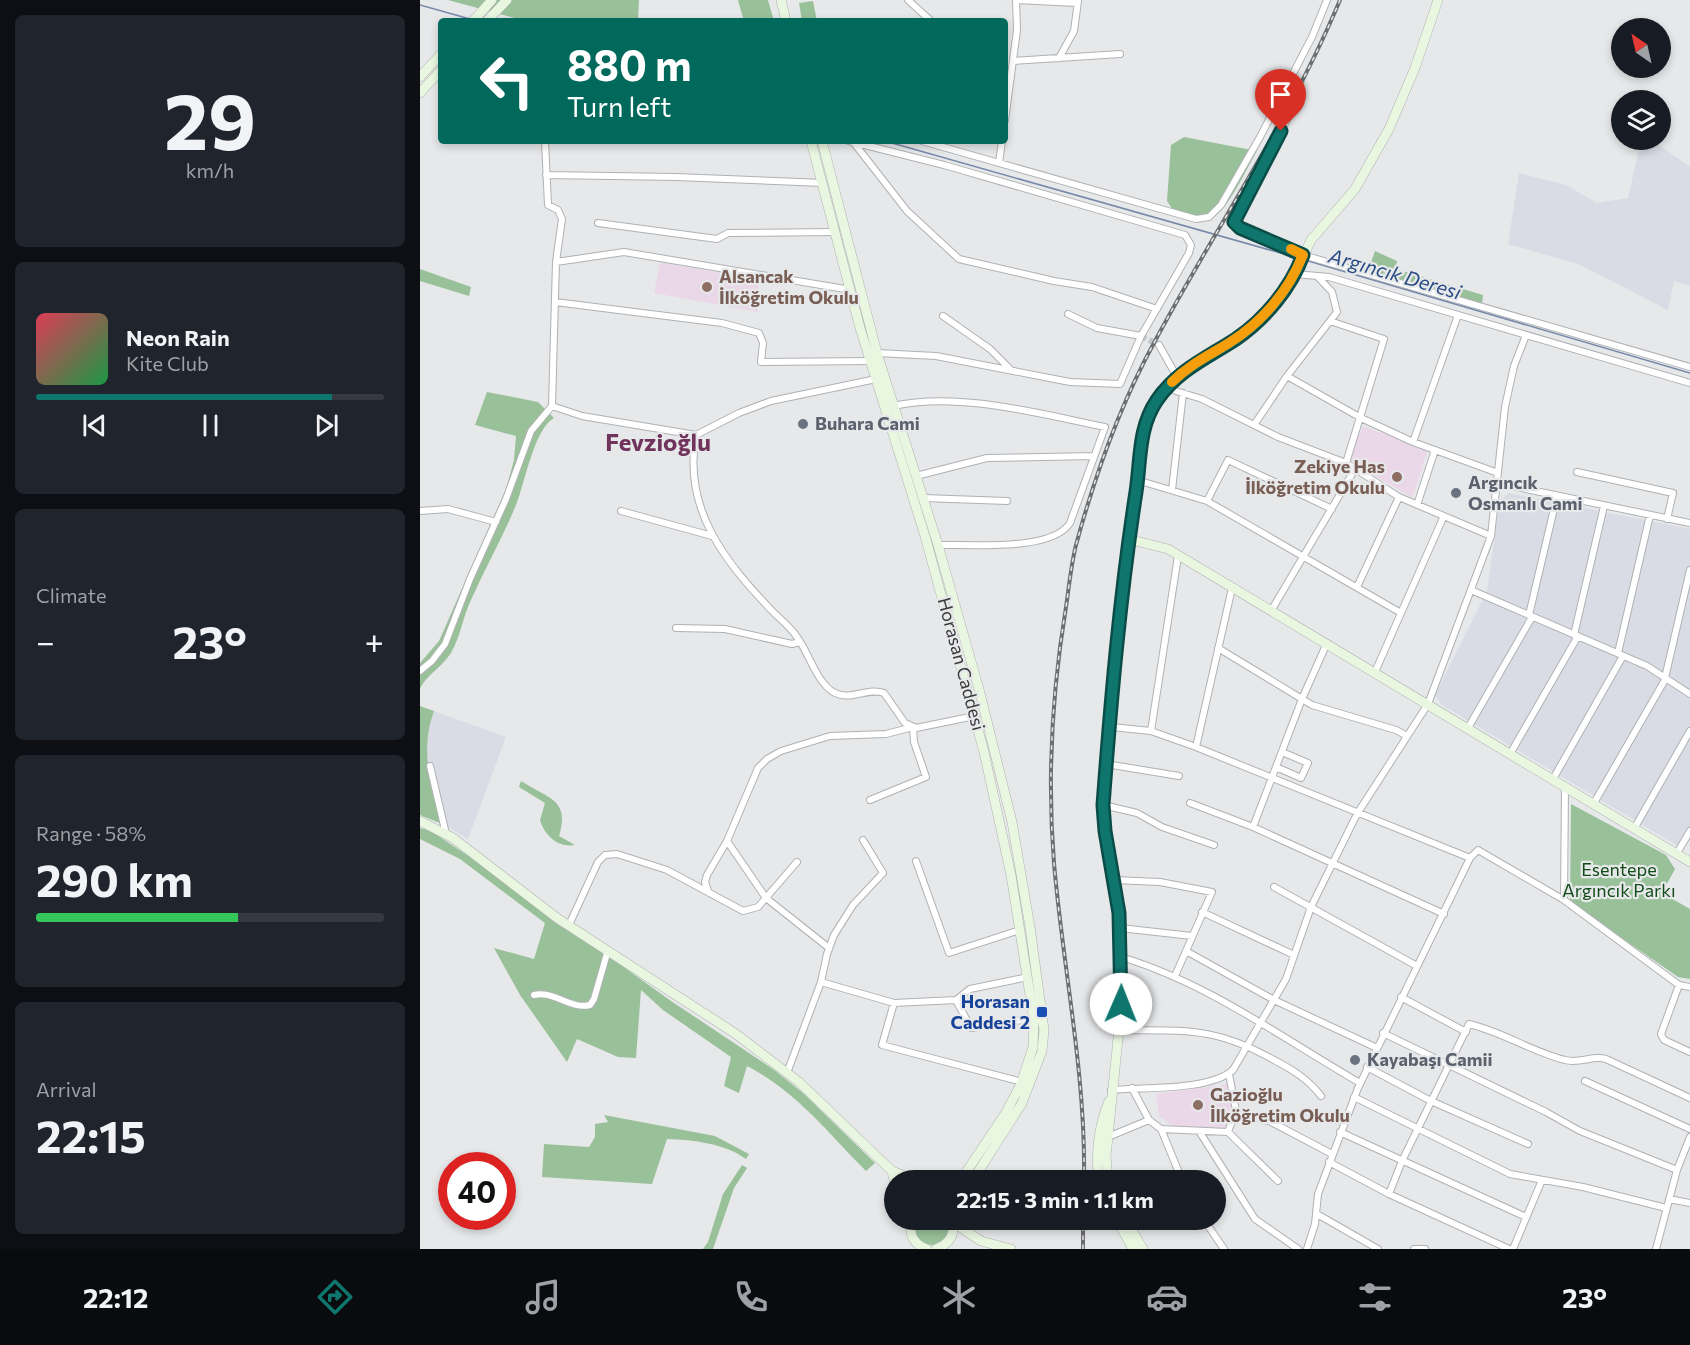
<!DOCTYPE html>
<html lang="en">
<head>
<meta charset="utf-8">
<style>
	:root { --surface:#171b24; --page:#20242c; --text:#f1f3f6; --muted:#9ea1a6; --line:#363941; --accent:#0f766e }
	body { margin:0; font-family:Commissioner,sans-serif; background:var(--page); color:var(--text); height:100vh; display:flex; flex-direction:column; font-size:22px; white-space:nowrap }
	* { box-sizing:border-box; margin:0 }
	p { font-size:20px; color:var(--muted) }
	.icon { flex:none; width:33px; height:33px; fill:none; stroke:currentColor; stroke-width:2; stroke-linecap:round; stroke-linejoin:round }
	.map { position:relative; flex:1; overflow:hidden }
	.side { display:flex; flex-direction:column; gap:15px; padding:15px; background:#0d0f14; width:420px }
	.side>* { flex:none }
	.top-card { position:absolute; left:18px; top:18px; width:570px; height:126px; border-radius:6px; box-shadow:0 3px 9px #0003; background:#00695c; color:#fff; overflow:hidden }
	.needle { width:39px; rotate:326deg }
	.fabs { position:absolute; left:1191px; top:18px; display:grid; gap:12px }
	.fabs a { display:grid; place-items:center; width:60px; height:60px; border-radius:50%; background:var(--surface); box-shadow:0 3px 9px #0003; font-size:30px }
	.speed { position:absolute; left:18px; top:1152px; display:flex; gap:12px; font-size:30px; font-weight:700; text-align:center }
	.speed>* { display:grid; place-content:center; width:78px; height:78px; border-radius:50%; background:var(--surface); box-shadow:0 3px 9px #0003; line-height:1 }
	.speed .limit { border:9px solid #d22; background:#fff; color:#111 }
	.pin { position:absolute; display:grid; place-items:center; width:51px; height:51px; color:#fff; margin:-62px -26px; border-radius:50% 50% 50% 0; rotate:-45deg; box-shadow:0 0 6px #0007 }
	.pin .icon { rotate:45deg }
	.me { position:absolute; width:66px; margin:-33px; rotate:1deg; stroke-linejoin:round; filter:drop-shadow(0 0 4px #0008) }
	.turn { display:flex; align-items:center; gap:21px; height:126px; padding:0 30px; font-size:27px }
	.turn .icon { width:78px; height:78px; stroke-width:2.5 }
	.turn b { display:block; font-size:42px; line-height:51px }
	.big { font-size:45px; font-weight:700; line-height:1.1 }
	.side .widget { flex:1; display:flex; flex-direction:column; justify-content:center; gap:9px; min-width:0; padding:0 21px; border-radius:9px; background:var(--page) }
	.side .dial { align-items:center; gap:0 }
	.dial b { font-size:78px; line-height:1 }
	.song { display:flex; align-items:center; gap:18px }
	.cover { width:72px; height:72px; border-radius:9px; background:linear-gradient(135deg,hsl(350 70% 55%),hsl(140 70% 35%)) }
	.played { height:6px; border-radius:3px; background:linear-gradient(90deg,var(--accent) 85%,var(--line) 85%) }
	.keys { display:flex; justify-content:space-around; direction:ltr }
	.heat { display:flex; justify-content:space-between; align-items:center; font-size:33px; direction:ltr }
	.charge { height:9px; border-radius:4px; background:linear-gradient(90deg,#34c759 58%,var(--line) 0) }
	.trip { position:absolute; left:464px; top:1170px; width:342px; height:60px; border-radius:30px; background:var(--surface); box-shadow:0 3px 9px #0003; font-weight:700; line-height:60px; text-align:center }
	.menu { display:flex; height:96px; justify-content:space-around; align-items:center; background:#090b0e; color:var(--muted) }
	.menu .icon { width:42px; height:42px }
	.menu .selected { color:var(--accent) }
	.menu b { font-size:27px; color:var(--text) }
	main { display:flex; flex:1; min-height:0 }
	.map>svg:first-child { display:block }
	.built { fill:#dadce5 }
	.education { fill:#ead8e8 }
	.green { fill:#99c199 }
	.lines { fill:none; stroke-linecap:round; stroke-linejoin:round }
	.stream { stroke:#7689a9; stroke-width:1.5 }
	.street-tunnel { stroke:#c4c5c7; stroke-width:6; stroke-dasharray:6 3; stroke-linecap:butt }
	.street-casing { stroke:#b0b1b3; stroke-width:8 }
	.secondary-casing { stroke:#b0b1b3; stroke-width:10 }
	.street { stroke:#fff; stroke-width:6 }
	.secondary { stroke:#e9f7e1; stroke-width:9 }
	.rail-casing { stroke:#6d6e6f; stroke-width:4 }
	.rail { stroke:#e7e8ea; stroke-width:1.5; stroke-dasharray:4.5; stroke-linecap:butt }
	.route-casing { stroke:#0a4d48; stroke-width:15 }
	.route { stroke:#0f766e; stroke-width:10 }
	.slow { stroke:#f59e0b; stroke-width:10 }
	.education-dot { fill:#8d6e63; stroke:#e7e8ea; stroke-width:2 }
	.worship-dot { fill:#6b7280; stroke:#e7e8ea; stroke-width:2 }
	.transit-dot { fill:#1a4fb4; stroke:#e7e8ea; stroke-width:2 }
	.labels { text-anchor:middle; stroke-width:4.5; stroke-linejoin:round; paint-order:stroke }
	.education-label { font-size:18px; font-weight:bold; fill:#785e54; stroke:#e7e8ea; text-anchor:start }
	.worship-label { font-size:18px; font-weight:bold; fill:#5b616d; stroke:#e7e8ea; text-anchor:start }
	.street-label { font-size:18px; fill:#3a3a3b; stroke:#e7e8ea }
	.park-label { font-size:18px; fill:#114c18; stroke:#e7e8ea }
	.transit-label { font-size:18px; font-weight:bold; fill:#164399; stroke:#e7e8ea; text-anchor:end }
	.water-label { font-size:20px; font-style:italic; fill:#2a4c84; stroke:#e7e8ea }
	.district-label { font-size:24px; font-weight:bold; fill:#70335b; stroke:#e7e8ea }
</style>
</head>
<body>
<main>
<section class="side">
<div class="widget dial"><b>29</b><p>km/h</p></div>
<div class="widget">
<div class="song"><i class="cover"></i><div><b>Neon Rain</b><p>Kite Club</p></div></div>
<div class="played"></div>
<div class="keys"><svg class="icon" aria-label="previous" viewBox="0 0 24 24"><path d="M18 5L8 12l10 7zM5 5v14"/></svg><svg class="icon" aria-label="pause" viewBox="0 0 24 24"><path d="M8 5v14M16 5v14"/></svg><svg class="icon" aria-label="next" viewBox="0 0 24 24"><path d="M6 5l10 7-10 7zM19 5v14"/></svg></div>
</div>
<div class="widget"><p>Climate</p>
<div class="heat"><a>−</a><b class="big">23°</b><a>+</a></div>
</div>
<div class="widget"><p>Range · 58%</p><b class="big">290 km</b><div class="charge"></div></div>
<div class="widget"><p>Arrival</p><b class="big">22:15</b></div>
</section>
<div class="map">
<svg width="1270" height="1249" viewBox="0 0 1270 1249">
	<rect width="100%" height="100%" fill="#e7e8ea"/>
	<path class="built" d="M1221,140H1232L1270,167V286L1254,281L1248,310L1158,264L1088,244L1099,173L1146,185L1177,203L1208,198Z
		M1089,493L1270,529V839L1264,850L1022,705L1015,695L1067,591L1080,500Z
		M14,711L86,737L48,839L22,824L12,791L4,751L6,732Z"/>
	<path class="education" d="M240,262L338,280V312L234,293Z
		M943,426L1008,450L994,493L991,497L928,460Z
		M815,1083L820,1117L812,1128L754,1127L739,1116L736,1094Z"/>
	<path class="green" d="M28,0H219L218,21H106Z
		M318,0H348L354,21H327L323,18Z
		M393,1L397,21H382L379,3Z
		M764,137L837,151C826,169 807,214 788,220L753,210L747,201L751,145Z
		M955,251L977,261L976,269L1063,295L1062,303L948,271Z
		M0,269L51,287L49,296L0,281Z
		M67,392L118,402L134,418C114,429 105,483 96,505C83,537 65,568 51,600C43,616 41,635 32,651C24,666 6,675 0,689V663L19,641L86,489L94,460L96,436L55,425Z
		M0,706L14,711C0,749 10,786 22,824L0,815Z
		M101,781C129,799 150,799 139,836L155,845C138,848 125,836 120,820L125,803L99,787Z
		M1151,804L1246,855L1255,869L1242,893L1270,909V979L1258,977L1150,902Z
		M0,828L11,831L56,861L251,1001L353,1069L383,1093L455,1163L446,1171C408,1133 376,1091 327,1066L319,1093L304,1086L311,1057L243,1010L221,990L216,1058L198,1057L157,1039L147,1062L100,995L74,948L114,959L125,923L40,859L0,839Z
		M184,1115L295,1136L329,1154L326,1159C304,1143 273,1140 247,1139L232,1184L122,1177L124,1144L169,1147L175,1137V1124L188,1122Z
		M322,1165L327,1168L314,1188L293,1249H283L288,1242L303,1194Z
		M496,1220H527L530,1229L526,1239L513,1245C498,1244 493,1233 496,1220Z"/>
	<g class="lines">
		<path class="stream" d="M0,5L50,19
			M465,141L878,258
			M885,260L1270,373"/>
		<path class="street-tunnel" d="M721,336L739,345"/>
		<g class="street-casing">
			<path id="street" d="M488,0L511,21
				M639,58L654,31L658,1
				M593,61L700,54
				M869,116L814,216L816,226L883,255L1270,367
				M585,120L597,30L596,0L657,3
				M429,141L524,165L765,235L771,245L769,253L721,336L700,384L650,382L516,356L457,353
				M502,141L776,219L789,217L801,205L840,137L892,37L907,0
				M434,143L487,211L539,259L634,281L672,287L737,309
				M579,163L582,141
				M126,175L256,177L403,183
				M178,223L297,239L308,233L416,232
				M136,262L204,252L431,290
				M875,274L909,277L1270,383
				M135,302L302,323L339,333L343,343L341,362L451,361
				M648,314L677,328L721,336
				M523,316L570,349L591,370
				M910,321L964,339L926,463
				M739,345L757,377
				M867,376L941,418L993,442L1078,473
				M746,388L782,399L858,437L926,463L979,497L1071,536
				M132,406L162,416L276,435L319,413L351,401L456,379
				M473,406C538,391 620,414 685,427L650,523C632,552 549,544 518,545
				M834,425L867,376L917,312L912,292L898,277
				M276,435C262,510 306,563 355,614C363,621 371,628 377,637C389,653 397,684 415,693C431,701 448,687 464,693L485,723L496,728L555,716
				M993,442L1038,315
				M1157,472L1253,493L1247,519
				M496,476L567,458L674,456
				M717,480L787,501L981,613
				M1077,483L1270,523
				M752,490L763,393
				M503,498L587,501
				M787,501L808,460L912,509
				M997,505L1015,450
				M0,511L28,509L76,522
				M201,511L292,536
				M937,587L979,497
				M1051,590L1227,666L1270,694
				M851,611L935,469
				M1109,615L1137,496
				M256,628L305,629L372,644L380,642
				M1154,635L1184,506
				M907,643L882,699L892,705L976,730L987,736
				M798,648L882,699L833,827
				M1198,653L1230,515
				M0,671L12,661L25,644L50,579L86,499L111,431L132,406L136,262L142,219L138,210L128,205L125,141
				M955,672L1023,518
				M1245,678L1270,570
				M691,727L731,731L776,747L1050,858L938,1088L898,1194L895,1224L887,1249
				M1048,728L1112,617
				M731,731L758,556
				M776,747L812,588
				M1090,754L1158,636
				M686,764L759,776
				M10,766L26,834
				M856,767L881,778L888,763L862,752
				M1133,779L1203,656
				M770,803L833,827L1024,914
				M1174,803L1246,678
				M683,805L717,813L742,827L794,845
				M1215,827L1270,731
				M307,841L346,898L409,948
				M1257,853L1270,831
				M1050,858L1058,850L1144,900L1259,985L1270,987
				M496,861L529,953L600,930
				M694,880L740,882L792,892L755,976
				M854,887L997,966
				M288,891L285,882L287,875L307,841L338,768L347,759L361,751L410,736L466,734L493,727L494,742L506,777L450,800
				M1144,900L1145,787
				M782,912L874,955
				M149,925L178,862L185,855L197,854L247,870L323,911L338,907L377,862
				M700,928L772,936
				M766,951L854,1000L957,1048
				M701,957C788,983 862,1038 940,1083
				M401,982L474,1003L536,1000L550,989L608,977
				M1259,985L1241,1034L1244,1040L1270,1052
				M114,995C133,990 151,1010 170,1005L174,999L188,950
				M981,997L1046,1032
				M536,1000L551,1028L614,1018
				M474,1003L462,1045L602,1082
				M698,1030C765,1031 794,1026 854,1060C873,1070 888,1079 901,1096
				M963,1033L1126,1112L1160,1131L1257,1170
				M947,1067L1011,1101L1108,1144
				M367,1073L401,982L407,954L414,935L433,905L463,873L443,840
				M1165,1081L1270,1129
				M712,1088L729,1120L741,1129L762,1180
				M691,1090C723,1087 790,1091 813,1070L866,979L891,907L937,814L1008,704L1071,536L1085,407L1094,366L1106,335
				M934,1097L1090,1174L1163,1187L1246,1208
				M816,1111L851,1122L912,1154
				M741,1129L808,1132L816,1111L809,1074
				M779,1131L835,1219L878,1249
				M808,1132L858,1181
				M920,1132L1106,1217
				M688,1137L729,1120
				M909,1162L969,1194L1089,1249
				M969,1194L982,1161L1049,1024C1083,1032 1112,1052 1145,1060C1160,1064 1172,1055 1186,1059L1270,1098
				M1249,1199L1270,1203
				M897,1214L958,1249
				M784,1220L804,1249
				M994,1249H1005
				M1093,1249L1122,1180
				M1236,1249L1257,1170L1270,1137"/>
		</g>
		<g class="secondary-casing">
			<path id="secondary" d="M361,0L366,21
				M53,21L72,0
				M67,21L87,0
				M0,77L21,54
				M0,93L21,70
				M391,141L440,328L505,536L564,752L591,875L614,1020L613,1047L601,1084L585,1114L541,1180
				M402,141L457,353L518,545L560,693L592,822L610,927L624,1030L622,1051L602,1103L553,1180
				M708,539L748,549L1270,862
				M0,821L33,838L137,918L316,1034L379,1082L472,1171L474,1180
				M472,1171L494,1180
				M679,1180C675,1156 679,1124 689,1101
				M688,1180L686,1156L700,1019L701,957L697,897L685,831L683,805L708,539L725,421L740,396L760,374L824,333L857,299L875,274L891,240L935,189L969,129L995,68L1018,0
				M492,1220C488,1234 493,1244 507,1249
				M697,1220L713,1249
				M706,1220L723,1249
				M533,1222L561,1241L591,1249
				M516,1249C530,1244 536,1233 532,1220"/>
		</g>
		<use href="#street" class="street"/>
		<use href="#secondary" class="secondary"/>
		<g class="rail-casing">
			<path id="rail" d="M664,1180C666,1074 643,969 634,863C627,777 632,692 646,607C649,587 651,565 656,545C675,475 700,405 735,341C796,227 870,120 920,0
				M663,1249V1220"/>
		</g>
		<use href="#rail" class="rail"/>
	</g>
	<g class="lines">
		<g class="route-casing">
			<path id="route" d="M701,1004L699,913L685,831L683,805C691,700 700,595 716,492C721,459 718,428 737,400C758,370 787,358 816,339C845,319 871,288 883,255L820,228L814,222L861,131"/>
		</g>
		<use href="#route" class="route"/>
		<path class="slow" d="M752,382C769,365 788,356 809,343C841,323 868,292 882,257L883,255L871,249"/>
	</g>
	<g class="education-dot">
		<circle cx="287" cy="287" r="6"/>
		<circle cx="977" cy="477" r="6"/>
		<circle cx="778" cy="1105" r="6"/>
	</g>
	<g class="worship-dot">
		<circle cx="383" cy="424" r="6"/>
		<circle cx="1036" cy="493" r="6"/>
		<circle cx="935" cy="1060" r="6"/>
	</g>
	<rect class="transit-dot" x="616" y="1006" width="12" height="12" rx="3"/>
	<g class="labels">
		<g class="education-label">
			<text x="299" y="283">Alsancak<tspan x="299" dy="21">İlköğretim Okulu</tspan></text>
			<text x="965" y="473" text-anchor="end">Zekiye Has<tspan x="965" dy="21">İlköğretim Okulu</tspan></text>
			<text x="790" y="1101">Gazioğlu<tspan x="790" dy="21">İlköğretim Okulu</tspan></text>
		</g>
		<g class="worship-label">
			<text x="395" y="430">Buhara Cami</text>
			<text x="1048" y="489">Argıncık<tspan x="1048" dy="21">Osmanlı Cami</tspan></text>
			<text x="947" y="1066">Kayabaşı Camii</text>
		</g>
		<g class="street-label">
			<text transform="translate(541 664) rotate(75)" y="6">Horasan Caddesi</text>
		</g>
		<g class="park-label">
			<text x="1199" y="876">Esentepe<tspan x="1199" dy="21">Argıncık Parkı</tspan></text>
		</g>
		<g class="transit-label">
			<text x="610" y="1008">Horasan<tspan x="610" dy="21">Caddesi 2</tspan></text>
		</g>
		<g class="water-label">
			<text transform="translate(975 274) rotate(16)" y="7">Argıncık Deresi</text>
		</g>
		<g class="district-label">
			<text x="238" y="451">Fevzioğlu</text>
		</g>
	</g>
</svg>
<div class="fabs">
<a><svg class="needle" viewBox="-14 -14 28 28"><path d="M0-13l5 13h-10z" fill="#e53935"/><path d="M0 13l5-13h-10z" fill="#9ea1a6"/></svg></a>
<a><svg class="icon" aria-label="layers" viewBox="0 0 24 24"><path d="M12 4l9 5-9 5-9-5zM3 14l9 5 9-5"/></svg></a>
</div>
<div class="speed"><div class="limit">40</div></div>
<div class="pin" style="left:861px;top:131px;background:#d93025"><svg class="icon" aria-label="arrive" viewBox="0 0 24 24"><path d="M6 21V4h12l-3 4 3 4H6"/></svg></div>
<svg class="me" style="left:701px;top:1004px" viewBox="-20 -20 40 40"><circle r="19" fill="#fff"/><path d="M0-13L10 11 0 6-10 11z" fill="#0f766e"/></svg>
<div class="trip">22:15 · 3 min · 1.1 km</div>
<div class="top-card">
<div class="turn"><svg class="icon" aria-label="left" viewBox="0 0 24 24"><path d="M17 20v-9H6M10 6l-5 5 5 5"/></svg><div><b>880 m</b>Turn left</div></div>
</div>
</div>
</main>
<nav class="menu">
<b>22:12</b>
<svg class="icon selected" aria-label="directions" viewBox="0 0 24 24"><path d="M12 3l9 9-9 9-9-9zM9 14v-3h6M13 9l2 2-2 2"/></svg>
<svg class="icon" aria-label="music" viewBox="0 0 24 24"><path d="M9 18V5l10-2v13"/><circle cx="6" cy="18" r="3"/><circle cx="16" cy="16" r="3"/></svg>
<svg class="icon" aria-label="phone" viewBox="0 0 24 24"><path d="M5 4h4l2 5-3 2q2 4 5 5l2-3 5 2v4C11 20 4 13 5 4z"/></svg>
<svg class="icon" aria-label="climate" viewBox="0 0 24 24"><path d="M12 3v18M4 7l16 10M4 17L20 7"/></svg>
<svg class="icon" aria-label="car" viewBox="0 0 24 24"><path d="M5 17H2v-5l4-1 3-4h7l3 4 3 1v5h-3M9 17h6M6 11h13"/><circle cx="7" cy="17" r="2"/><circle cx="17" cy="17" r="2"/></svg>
<svg class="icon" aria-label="filters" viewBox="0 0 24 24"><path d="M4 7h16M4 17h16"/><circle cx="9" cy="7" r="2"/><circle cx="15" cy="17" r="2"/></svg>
<b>23°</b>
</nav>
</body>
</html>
